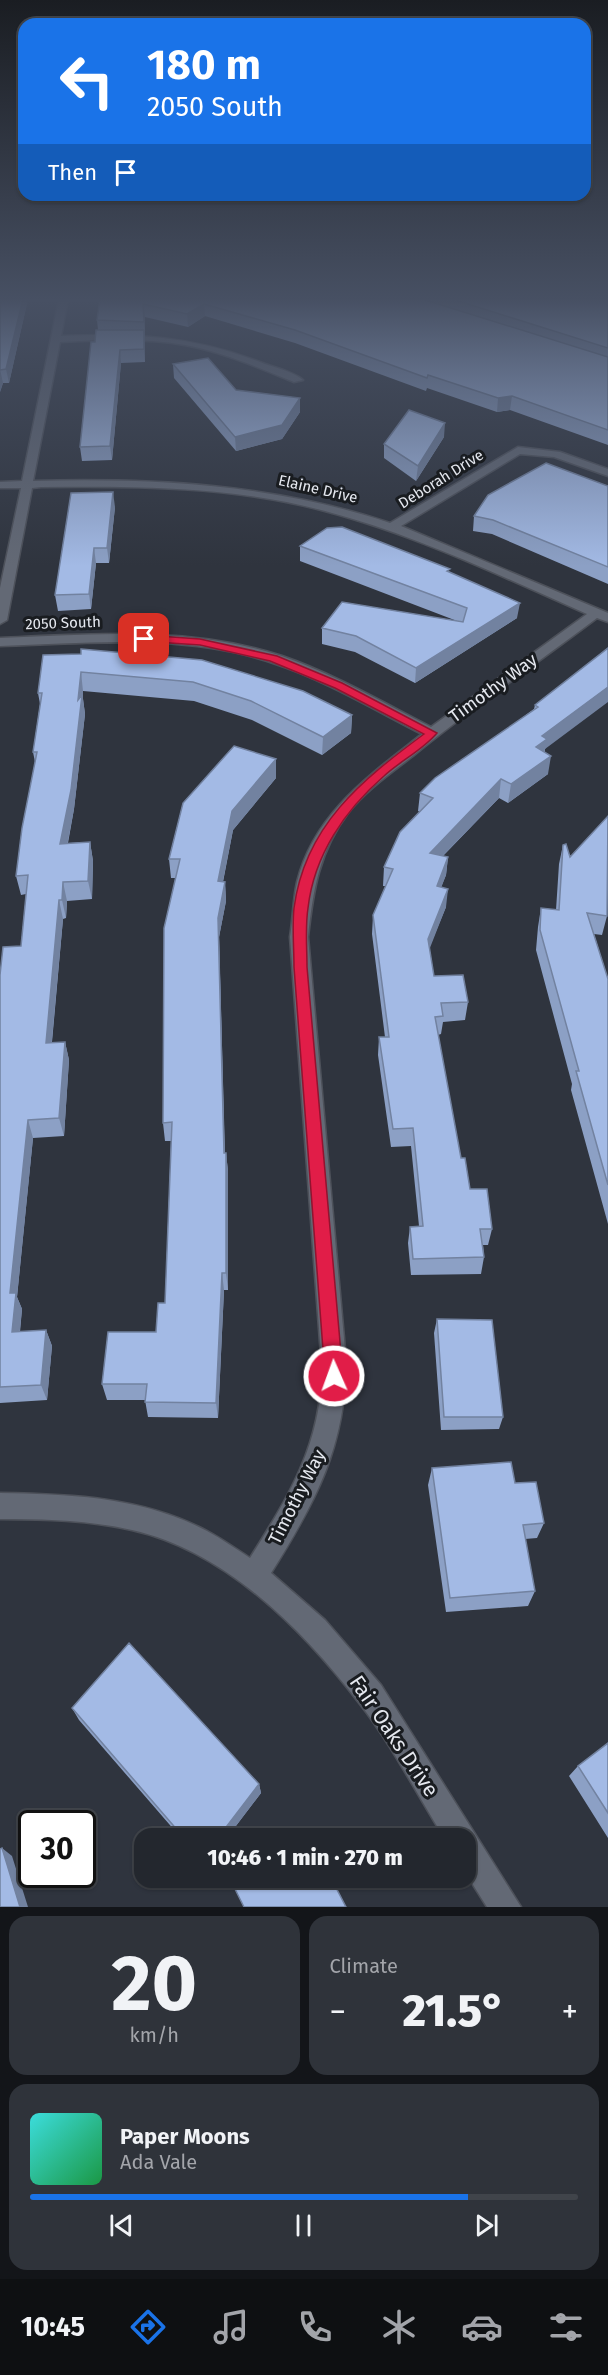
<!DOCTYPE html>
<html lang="en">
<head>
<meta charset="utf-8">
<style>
	:root { --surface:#23272e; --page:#2f333a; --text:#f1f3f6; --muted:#a3a5aa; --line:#40444a; --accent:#1a73e8 }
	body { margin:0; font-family:"Fira Sans",sans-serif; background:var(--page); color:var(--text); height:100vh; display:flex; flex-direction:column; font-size:22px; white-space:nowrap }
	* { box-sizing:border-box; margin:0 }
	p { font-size:20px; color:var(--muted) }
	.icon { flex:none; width:33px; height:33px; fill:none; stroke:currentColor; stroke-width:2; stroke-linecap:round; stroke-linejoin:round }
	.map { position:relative; height:1907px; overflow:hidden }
	.details { display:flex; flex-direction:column; gap:9px; padding:9px; background:#131519; flex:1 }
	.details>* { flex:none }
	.hud { position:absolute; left:18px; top:18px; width:573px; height:183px; border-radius:18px; box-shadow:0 2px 4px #0004,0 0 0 2px var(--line); background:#1a73e8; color:#fff; overflow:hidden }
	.speed { position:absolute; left:18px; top:1810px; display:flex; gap:12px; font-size:30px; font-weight:700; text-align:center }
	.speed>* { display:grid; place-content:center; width:78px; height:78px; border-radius:50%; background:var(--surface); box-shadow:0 2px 4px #0004,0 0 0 2px var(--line); line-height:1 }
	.speed .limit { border:3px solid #111; border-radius:9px; background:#fff; color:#111 }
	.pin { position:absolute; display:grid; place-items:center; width:51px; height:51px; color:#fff; margin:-26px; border-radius:12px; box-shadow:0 3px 9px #0006 }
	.me { position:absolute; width:66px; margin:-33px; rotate:358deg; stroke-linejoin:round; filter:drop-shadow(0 0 4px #0008) }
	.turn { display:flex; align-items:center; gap:21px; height:126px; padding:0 30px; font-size:27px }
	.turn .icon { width:78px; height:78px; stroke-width:2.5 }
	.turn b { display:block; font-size:42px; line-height:51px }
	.then { display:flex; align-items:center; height:57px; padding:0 30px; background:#0003; gap:12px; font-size:22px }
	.big { font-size:45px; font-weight:800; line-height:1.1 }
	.details .widget { flex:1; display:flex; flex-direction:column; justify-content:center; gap:9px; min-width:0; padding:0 21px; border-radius:18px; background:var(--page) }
	.details .dial { align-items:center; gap:0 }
	.dial b { font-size:78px; line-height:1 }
	.song { display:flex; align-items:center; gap:18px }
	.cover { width:72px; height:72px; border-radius:9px; background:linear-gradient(135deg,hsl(180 70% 55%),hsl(140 70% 35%)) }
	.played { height:6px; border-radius:3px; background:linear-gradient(90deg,var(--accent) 80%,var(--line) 80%) }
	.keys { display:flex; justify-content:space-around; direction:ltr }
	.heat { display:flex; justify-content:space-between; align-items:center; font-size:33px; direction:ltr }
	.details .tiles { flex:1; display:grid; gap:9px; grid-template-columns:1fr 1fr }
	.widget:last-child { grid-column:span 2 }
	.trip { position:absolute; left:134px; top:1828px; width:342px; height:60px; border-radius:18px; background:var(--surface); box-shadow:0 2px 4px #0004,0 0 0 2px var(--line); font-weight:800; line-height:60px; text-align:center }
	.dock { display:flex; height:96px; justify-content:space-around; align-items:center; background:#0e1012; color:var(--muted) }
	.dock .icon { width:42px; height:42px }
	.dock .current { color:var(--accent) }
	.dock b { font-size:27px; color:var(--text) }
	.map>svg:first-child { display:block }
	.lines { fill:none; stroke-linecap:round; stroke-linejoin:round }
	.street-casing { stroke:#4d515a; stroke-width:3 }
	.street { fill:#636975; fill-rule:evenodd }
	.wall { fill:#8ca0c5 }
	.shaded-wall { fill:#7282a0 }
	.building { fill:#a3bae5; stroke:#7282a0; stroke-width:1.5 }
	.route { fill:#e11d48; stroke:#92132f; stroke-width:1.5 }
	.labels { text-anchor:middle; stroke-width:6; stroke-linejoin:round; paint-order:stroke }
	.far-street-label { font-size:15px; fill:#e5e8ef; stroke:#191c20 }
	.street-label { font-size:18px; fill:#e5e8ef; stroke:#191c20 }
	.near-street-label { font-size:21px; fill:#e5e8ef; stroke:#191c20 }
</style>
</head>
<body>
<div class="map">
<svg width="608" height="1907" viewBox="0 0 608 1907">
	<rect width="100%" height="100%" fill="#2f343e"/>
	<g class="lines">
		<g class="street-casing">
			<path id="street" d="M59,299H68L61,336C136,333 195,336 265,364C277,368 294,372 303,380L294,382C259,368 223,352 185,345C144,338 102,340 60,342L33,481C155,478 274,484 390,523L518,447L560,452L608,469V476L554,457L520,454L401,526L608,613V622L597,618C536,664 473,707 414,755C391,773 366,790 348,813C319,851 313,891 308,937L346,1361C346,1446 315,1503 271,1573L325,1620L381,1685L521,1907H487L465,1872V1839H445C418,1796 390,1742 360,1704C303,1630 226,1551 132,1530C88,1520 44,1519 0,1519V1493C70,1494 143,1497 207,1531C222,1539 236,1549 250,1558C289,1496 321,1445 322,1369L290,937C293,919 293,900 297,882C314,813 370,775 422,734C373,709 325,680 273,663C186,633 90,643 0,646V638C94,634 191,626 282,656C334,674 382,702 431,727L587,614C501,576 416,535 325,511C233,486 136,486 41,487L32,488L7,620L0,624V588L21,488H0V482L22,481Z"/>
		</g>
		<use href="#street" class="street"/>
	</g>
	<path class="wall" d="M0,299H28L9,383H3L0,392Z
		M100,299H608V445L510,410L497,412L427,388L426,391L295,343L205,316L188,327L145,317V362L121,363L112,460L82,461L80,447L98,330L97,320Z
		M173,364L236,390L300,398V412L282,439L236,451L174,378Z
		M444,437L416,481L384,458V444Z
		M608,486V584L492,534L473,531L474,516Z
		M115,507L109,563H96L91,609L58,611L55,595Z
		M300,546L450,572L517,618L415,683L355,652L322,644V628L457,621L300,561Z
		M608,648L545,749V752L548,774L508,803L499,798L443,856L448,857L446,875L441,887L446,907L429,948L434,976L468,1002L465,1020L443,1022L441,1034L438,1035L461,1158L470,1189L492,1229L488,1245H483L484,1257L481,1274L411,1275L408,1243L410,1227L419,1226L411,1146L391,1147L378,1055L379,1037H385L372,934L373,915L386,886H383L384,867L420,812L418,811L420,793L534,709L535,705Z
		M81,654L352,715L351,733L322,755L252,720L194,701L83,691V699L85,714L74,809L68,843L90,842L93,861L92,899L67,901L66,918L63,919L52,1042H65L69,1060L64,1136L33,1138L17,1297L22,1309L20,1332L46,1330L52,1346L47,1400L0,1403V975L21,946L26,894L21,895L16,876L35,762L33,752L40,704L38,693Z
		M276,759V778L233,830L223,882H225L226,901L219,937L225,1153H226L228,1171V1290H224L218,1418L148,1417L145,1400H107L102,1384L156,1332L165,1303L171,1141H165L163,1123L175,878H171L169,859Z
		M563,845L607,916L602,935L594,934L608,979V1224L571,1090L572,1084L536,950L538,927L541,908L556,910L559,864Z
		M437,1319L503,1417L499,1429L441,1430L434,1333Z
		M432,1468L515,1483L544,1523L537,1538L525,1539L535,1591L528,1606L446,1612L428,1485Z
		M72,1708L259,1784L261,1793L226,1839H182L79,1720Z
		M608,1743V1838L569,1776L578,1766Z"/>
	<path class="shaded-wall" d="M23,299H28L9,383L6,369Z
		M143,304L145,317V334L144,322Z
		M204,304L205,316L188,327L187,314Z
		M144,330L145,343V362L144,349Z
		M120,350L121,363L112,460L110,446Z
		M0,369L3,383L0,392Z
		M512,396L510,410L497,412L498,398Z
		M300,398V412L282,439L236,451L235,437Z
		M445,423L444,437L416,481L418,466Z
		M113,492L115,507L109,563L107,548Z
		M94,548L96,563L91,609L89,594Z
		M520,603L517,618L415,683L416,668Z
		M81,672L83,691V699L85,714L74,809L64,862L60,844Z
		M608,687V702L545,749L544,757L536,747L542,736Z
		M352,715L351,733L322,755L323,737Z
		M551,756L548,774L508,803L511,784Z
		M276,759V778L233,830L219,901L218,881L232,811Z
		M501,779L499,798L428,871L430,853Z
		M90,842L93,861L92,899L88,881Z
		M448,857L446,875L435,904L437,886Z
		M63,882L67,901L66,918L62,900Z
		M225,882L226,901L219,937L225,1171L224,1153L218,918Z
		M448,889L446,907L426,958L428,939Z
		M59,900L63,919L50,1061L46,1043Z
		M65,1042L69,1060L64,1136L59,1118Z
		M28,1120L33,1138L17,1297L22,1309L18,1348L12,1332L10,1293Z
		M226,1153L228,1171V1290L226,1273Z
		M222,1273L224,1290L218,1418L216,1403Z
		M46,1330L52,1346L47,1400L41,1385Z
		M259,1784L261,1793L226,1839H217Z
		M2,1848L12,1856L28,1907H20Z"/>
	<path class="building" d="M0,299H23L6,369L0,370Z
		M100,299H422L608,357V430L512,396L498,398L428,375L427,378L295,330L204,304L187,314L143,304L144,322L97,320Z
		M452,299H608V348Z
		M96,330H144V349L120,350L110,446L80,447L91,342H95Z
		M208,358L236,390L300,398L282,425L235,437L173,364Z
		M409,410L445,423L418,466L384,444Z
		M546,463L608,486V567L493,520L474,516L488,495Z
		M113,492L107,548H94L89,594L55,595L71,493Z
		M342,527L450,569L447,571L520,603L416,668L356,636L322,628L342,602L463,622L467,608L300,546L327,528Z
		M608,648V687L542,736L547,739L536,747L551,756L511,784L501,779L430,853L448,857L437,886L448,889L428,939L434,976L463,975L468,1002L441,1003L443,1016L435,1017L461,1158H465L470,1189H487L492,1229H480L484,1257L413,1259L410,1227L423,1226L413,1128L393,1129L379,1037H389L373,915L393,869L384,867L400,832L433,798L420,793L435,778L538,707L535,705Z
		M81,649L202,660L303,691L352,715L323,737L251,701L193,682L81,672L78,700L82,695L71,790L60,844L90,842L88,881L63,882L62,900H59L46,1043L65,1042L59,1118L28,1120L10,1293H16L12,1332L46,1330L41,1385L0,1387V975L3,947L21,946L28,875L16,876L22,828L37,752H33L42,693H38L43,655L81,654Z
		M234,746L276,759L232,811L218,881L225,882L218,918L224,1153H226V1273H222L216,1403L145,1402L147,1384H102L108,1332H156L158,1303H165L172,1122L163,1123L164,928L180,859H169L183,803Z
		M608,816L607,916L587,913L608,979V1185L576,1071H579L540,930L541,908L559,910L563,845L566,844L570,857Z
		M437,1319L492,1320L503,1417H444Z
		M511,1462L515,1483L536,1482L544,1523L523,1525L535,1591L450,1598L432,1468Z
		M129,1643L259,1784L217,1839H185L72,1708Z
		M608,1743V1813L578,1766Z
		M306,1832L310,1839H297Z
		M2,1848L20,1907H0V1849Z
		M248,1878H331L346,1907H244L235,1889Z"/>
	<linearGradient id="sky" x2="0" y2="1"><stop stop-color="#1a1d22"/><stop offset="0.53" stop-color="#475063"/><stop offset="1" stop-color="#475063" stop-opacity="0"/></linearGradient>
	<rect width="608" height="566" fill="url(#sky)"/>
	<path class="route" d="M144,635L200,639L277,656L342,683L437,733C423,750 400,761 384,776C345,810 314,855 308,908C305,927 307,948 307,967L343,1376L340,1382L334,1385L327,1382L325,1376L294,967C294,948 292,927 294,908C305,825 362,780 424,734L335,688L270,661L200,645L140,641V636Z"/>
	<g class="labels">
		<g class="far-street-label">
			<text transform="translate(441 479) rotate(-32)" y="5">Deborah Drive</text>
			<text transform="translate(318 489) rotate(13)" y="5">Elaine Drive</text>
			<text transform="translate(63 623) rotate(-2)" y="5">2050 South</text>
		</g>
		<g class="street-label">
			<text transform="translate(493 688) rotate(-36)" y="6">Timothy Way</text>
			<text transform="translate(297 1497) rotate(-63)" y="6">Timothy Way</text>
		</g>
		<g class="near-street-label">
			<text transform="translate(394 1736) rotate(56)" y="7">Fair Oaks Drive</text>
		</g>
	</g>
</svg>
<div class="speed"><div class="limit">30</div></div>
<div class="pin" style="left:144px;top:639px;background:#d93025"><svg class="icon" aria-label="arrive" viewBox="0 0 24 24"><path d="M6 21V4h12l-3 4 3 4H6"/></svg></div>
<svg class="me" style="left:334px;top:1376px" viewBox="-20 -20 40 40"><circle r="17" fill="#e11d48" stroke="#fff" stroke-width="3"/><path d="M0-11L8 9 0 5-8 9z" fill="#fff"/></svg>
<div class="trip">10:46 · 1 min · 270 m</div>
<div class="hud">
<div class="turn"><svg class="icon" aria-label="left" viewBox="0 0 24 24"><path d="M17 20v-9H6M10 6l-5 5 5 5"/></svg><div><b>180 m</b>2050 South</div></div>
<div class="then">Then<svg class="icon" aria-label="arrive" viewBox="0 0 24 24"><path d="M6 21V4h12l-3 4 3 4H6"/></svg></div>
</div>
</div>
<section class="details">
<div class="tiles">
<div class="widget dial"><b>20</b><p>km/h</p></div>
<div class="widget"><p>Climate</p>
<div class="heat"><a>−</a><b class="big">21.5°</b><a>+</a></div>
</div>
<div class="widget">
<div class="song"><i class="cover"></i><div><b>Paper Moons</b><p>Ada Vale</p></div></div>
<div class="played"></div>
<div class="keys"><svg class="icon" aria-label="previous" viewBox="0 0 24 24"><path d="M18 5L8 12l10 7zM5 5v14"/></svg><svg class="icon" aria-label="pause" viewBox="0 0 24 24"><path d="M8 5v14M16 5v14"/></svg><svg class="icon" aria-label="next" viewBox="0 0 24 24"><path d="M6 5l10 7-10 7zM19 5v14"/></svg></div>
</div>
</div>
</section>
<nav class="dock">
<b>10:45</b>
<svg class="icon current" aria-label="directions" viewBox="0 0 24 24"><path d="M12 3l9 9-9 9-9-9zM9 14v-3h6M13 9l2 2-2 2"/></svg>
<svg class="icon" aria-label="music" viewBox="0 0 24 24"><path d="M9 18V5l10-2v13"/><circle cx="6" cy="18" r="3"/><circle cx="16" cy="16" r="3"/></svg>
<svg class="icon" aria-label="phone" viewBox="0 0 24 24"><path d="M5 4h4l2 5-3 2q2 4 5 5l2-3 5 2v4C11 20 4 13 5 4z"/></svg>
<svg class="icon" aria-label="climate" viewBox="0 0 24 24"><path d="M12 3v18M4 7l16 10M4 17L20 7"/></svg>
<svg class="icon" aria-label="car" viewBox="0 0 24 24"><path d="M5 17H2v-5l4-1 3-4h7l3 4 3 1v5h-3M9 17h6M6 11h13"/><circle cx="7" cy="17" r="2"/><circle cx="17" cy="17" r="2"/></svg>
<svg class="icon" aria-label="filters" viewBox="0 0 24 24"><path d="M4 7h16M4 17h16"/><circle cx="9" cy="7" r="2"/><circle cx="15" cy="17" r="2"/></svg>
</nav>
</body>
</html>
